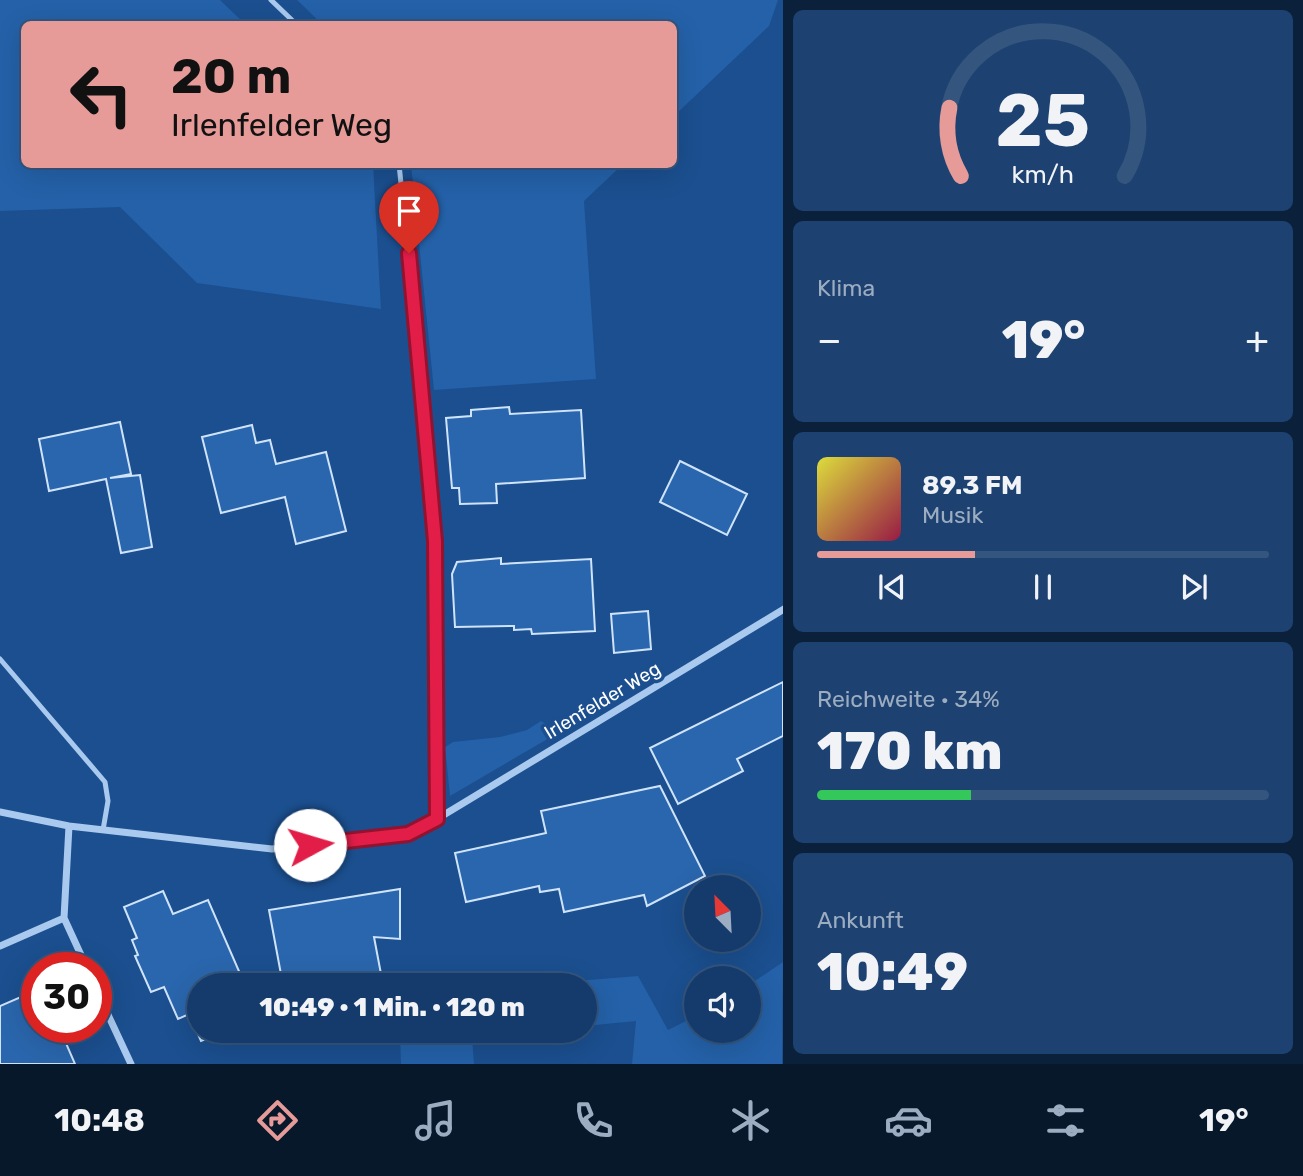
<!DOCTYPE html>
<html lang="de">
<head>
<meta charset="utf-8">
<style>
	:root { --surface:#143b6b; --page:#1d4271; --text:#f1f3f6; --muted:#9dadc1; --line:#33557e; --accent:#e69b98 }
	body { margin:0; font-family:Rubik,sans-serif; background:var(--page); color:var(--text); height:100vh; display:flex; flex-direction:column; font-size:26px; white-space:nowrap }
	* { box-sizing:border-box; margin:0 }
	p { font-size:23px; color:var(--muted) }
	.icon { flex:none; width:38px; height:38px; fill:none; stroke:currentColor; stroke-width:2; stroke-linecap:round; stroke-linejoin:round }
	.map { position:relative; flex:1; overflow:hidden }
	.sheet { display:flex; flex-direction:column; gap:10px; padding:10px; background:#0b203b; width:520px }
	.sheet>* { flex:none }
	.guide { position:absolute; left:21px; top:21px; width:656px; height:147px; border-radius:10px; box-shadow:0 7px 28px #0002,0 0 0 2px var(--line); background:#e69b98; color:#111; overflow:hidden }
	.needle { width:46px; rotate:336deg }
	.buttons { position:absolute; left:684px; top:875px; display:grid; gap:14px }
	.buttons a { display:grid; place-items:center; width:77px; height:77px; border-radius:50%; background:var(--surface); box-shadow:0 7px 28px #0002,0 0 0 2px var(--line); font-size:35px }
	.speed { position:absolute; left:21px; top:952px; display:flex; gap:14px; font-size:35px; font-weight:700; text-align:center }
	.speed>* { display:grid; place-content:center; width:91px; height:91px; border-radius:50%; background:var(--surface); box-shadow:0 7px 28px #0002,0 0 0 2px var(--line); line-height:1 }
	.speed .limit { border:10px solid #d22; background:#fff; color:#111 }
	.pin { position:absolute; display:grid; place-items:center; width:60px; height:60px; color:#fff; margin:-72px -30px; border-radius:50% 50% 50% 0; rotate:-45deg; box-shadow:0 0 7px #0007 }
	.pin .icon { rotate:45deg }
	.me { position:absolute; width:77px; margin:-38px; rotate:84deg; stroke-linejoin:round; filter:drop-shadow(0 0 5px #0008) }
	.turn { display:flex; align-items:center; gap:24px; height:147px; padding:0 35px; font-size:32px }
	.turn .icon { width:91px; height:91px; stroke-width:2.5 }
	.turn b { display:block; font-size:49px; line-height:60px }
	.big { font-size:52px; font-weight:800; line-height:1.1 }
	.sheet .widget { flex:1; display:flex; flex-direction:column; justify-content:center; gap:10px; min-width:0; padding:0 24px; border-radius:10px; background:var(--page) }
	.sheet .dial { align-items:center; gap:0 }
	.dial svg { height:182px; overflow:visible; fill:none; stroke:var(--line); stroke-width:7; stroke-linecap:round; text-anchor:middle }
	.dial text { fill:var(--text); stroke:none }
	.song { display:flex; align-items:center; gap:21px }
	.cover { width:84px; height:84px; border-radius:10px; background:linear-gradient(135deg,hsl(60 70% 55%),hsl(340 70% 35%)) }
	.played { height:7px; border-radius:4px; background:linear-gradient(90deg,var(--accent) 35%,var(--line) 35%) }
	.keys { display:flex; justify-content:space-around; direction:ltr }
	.heat { display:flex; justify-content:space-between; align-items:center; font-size:38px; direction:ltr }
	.charge { height:10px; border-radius:5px; background:linear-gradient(90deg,#34c759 34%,var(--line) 0) }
	.trip { position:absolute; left:187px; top:973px; width:410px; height:70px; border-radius:35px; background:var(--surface); box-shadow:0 7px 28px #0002,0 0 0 2px var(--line); font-weight:800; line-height:70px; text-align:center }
	.tab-bar { display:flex; height:112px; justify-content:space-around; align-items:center; background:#08182b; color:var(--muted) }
	.tab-bar .icon { width:49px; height:49px }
	.tab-bar .selected { color:var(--accent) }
	.tab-bar b { font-size:32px; color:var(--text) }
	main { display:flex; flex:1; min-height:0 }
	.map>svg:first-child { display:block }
	.green { fill:#2461a8 }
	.building { fill:#2a66ad; stroke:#cfe3fa; stroke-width:2 }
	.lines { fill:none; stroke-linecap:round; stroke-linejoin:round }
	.lane { stroke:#a9c9ee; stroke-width:5 }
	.street { stroke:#a9c9ee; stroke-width:7 }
	.route-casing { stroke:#92132f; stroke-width:18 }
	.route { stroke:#e11d48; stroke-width:12 }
	.labels { text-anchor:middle; stroke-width:7; stroke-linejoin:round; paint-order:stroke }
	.street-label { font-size:19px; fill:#fff; stroke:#1b4f8f }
</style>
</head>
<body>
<main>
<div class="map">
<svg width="784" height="1064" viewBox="0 0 784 1064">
	<rect width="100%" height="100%" fill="#1b4f8f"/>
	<path class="green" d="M0,0H220L245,24H24V164L373,165L381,309L197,283L120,207L0,211Z
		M297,0H778L769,26L674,116V24H322Z
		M411,165H622L584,201L596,379L434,390Z
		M541,721L551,727V737L450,796L445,747L453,742L500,737L527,730Z
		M783,962L782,1064H632L636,1021L585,1026L584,985H525L638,976L668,1030L696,1016V1031H749V985Z
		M400,1031H534L472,1037L474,1064H401Z"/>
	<path class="building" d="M509,407L510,414L581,410L585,478L496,484L497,503L460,504L459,488H452L446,418L471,416V410Z
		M120,422L131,474L110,478L140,475L152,547L121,553L106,479L49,491L39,439Z
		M252,425L256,443L270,440L276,464L326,452L346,531L296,544L285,497L221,513L202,437Z
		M680,461L747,494L727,535L660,502Z
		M501,558V564L591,559L595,631L532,634L531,629L514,630V626L455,627L452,574L457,562Z
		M648,611L651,649L614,653L611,614Z
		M783,682V736L737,759L743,771L678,804L650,748Z
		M660,786L705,876L647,906L644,895L564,912L559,889L540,892L539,886L466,902L455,853L546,833L541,811Z
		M400,889V939L374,937L381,974L339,981L331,985H283L269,910Z
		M163,891L173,914L208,900L245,985H200V1031H225L201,1041L189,1014L178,1019L164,987L151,992L135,956L138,955L132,940L137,938L124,907Z
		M37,990V1027H59L75,1064H0V1006Z"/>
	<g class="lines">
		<path class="lane" d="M271,0L296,24
			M399,164L422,391
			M0,659L105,782L108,801L103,830"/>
		<path class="street" d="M422,391L435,540L437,819
			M0,812L69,826L272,849L409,834L437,819L784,609
			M64,918L87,968
			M0,946L64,918L69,826
			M96,989L131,1064"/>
	</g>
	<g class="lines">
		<g class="route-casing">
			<path id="route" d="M310,845L408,834L437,819L435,541L409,253"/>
		</g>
		<use href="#route" class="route"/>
	</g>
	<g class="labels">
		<g class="street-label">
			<text transform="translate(602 700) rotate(-31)" y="7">Irlenfelder Weg</text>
		</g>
	</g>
</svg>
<div class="buttons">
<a><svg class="needle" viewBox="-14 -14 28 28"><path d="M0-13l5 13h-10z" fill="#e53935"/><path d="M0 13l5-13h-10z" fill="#9dadc1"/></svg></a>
<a><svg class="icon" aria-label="sound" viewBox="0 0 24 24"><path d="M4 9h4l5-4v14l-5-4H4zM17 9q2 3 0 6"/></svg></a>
</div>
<div class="speed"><div class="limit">30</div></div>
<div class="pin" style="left:409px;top:253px;background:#d93025"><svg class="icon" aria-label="arrive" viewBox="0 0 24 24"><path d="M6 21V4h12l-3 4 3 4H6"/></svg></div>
<svg class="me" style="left:310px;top:845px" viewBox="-20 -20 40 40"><circle r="19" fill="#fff"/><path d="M0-13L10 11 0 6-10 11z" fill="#e11d48"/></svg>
<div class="trip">10:49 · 1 Min. · 120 m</div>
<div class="guide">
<div class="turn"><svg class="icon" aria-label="left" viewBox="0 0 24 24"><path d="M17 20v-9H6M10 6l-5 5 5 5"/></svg><div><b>20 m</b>Irlenfelder Weg</div></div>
</div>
</div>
<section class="sheet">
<div class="widget dial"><svg viewBox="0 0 100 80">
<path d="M14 69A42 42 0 1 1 86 69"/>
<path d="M14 69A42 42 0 0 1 9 39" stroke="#e69b98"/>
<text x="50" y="56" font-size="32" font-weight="700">25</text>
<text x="50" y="72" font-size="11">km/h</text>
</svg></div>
<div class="widget"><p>Klima</p>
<div class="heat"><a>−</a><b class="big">19°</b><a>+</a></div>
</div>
<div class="widget">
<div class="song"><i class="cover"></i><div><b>89.3 FM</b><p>Musik</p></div></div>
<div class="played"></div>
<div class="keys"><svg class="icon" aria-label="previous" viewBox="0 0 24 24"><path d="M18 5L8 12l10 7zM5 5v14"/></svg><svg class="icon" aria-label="pause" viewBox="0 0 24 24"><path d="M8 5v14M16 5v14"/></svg><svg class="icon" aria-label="next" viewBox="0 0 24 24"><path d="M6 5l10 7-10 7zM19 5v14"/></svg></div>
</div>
<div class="widget"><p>Reichweite · 34%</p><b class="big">170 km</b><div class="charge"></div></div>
<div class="widget"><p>Ankunft</p><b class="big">10:49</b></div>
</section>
</main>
<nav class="tab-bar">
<b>10:48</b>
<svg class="icon selected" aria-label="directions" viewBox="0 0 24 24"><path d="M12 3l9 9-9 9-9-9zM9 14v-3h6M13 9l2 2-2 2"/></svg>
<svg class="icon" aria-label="music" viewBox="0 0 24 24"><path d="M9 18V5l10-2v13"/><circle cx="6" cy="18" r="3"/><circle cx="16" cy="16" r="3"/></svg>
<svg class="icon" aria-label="phone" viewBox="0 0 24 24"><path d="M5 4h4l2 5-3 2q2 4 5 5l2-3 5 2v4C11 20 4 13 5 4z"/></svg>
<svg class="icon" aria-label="climate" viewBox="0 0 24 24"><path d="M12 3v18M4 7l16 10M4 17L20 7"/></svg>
<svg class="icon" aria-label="car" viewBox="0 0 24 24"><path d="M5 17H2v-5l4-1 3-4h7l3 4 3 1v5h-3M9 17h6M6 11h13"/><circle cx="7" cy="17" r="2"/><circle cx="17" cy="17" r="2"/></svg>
<svg class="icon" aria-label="filters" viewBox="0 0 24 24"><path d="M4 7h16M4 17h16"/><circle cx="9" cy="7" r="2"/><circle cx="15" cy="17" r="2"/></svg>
<b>19°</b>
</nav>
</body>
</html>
